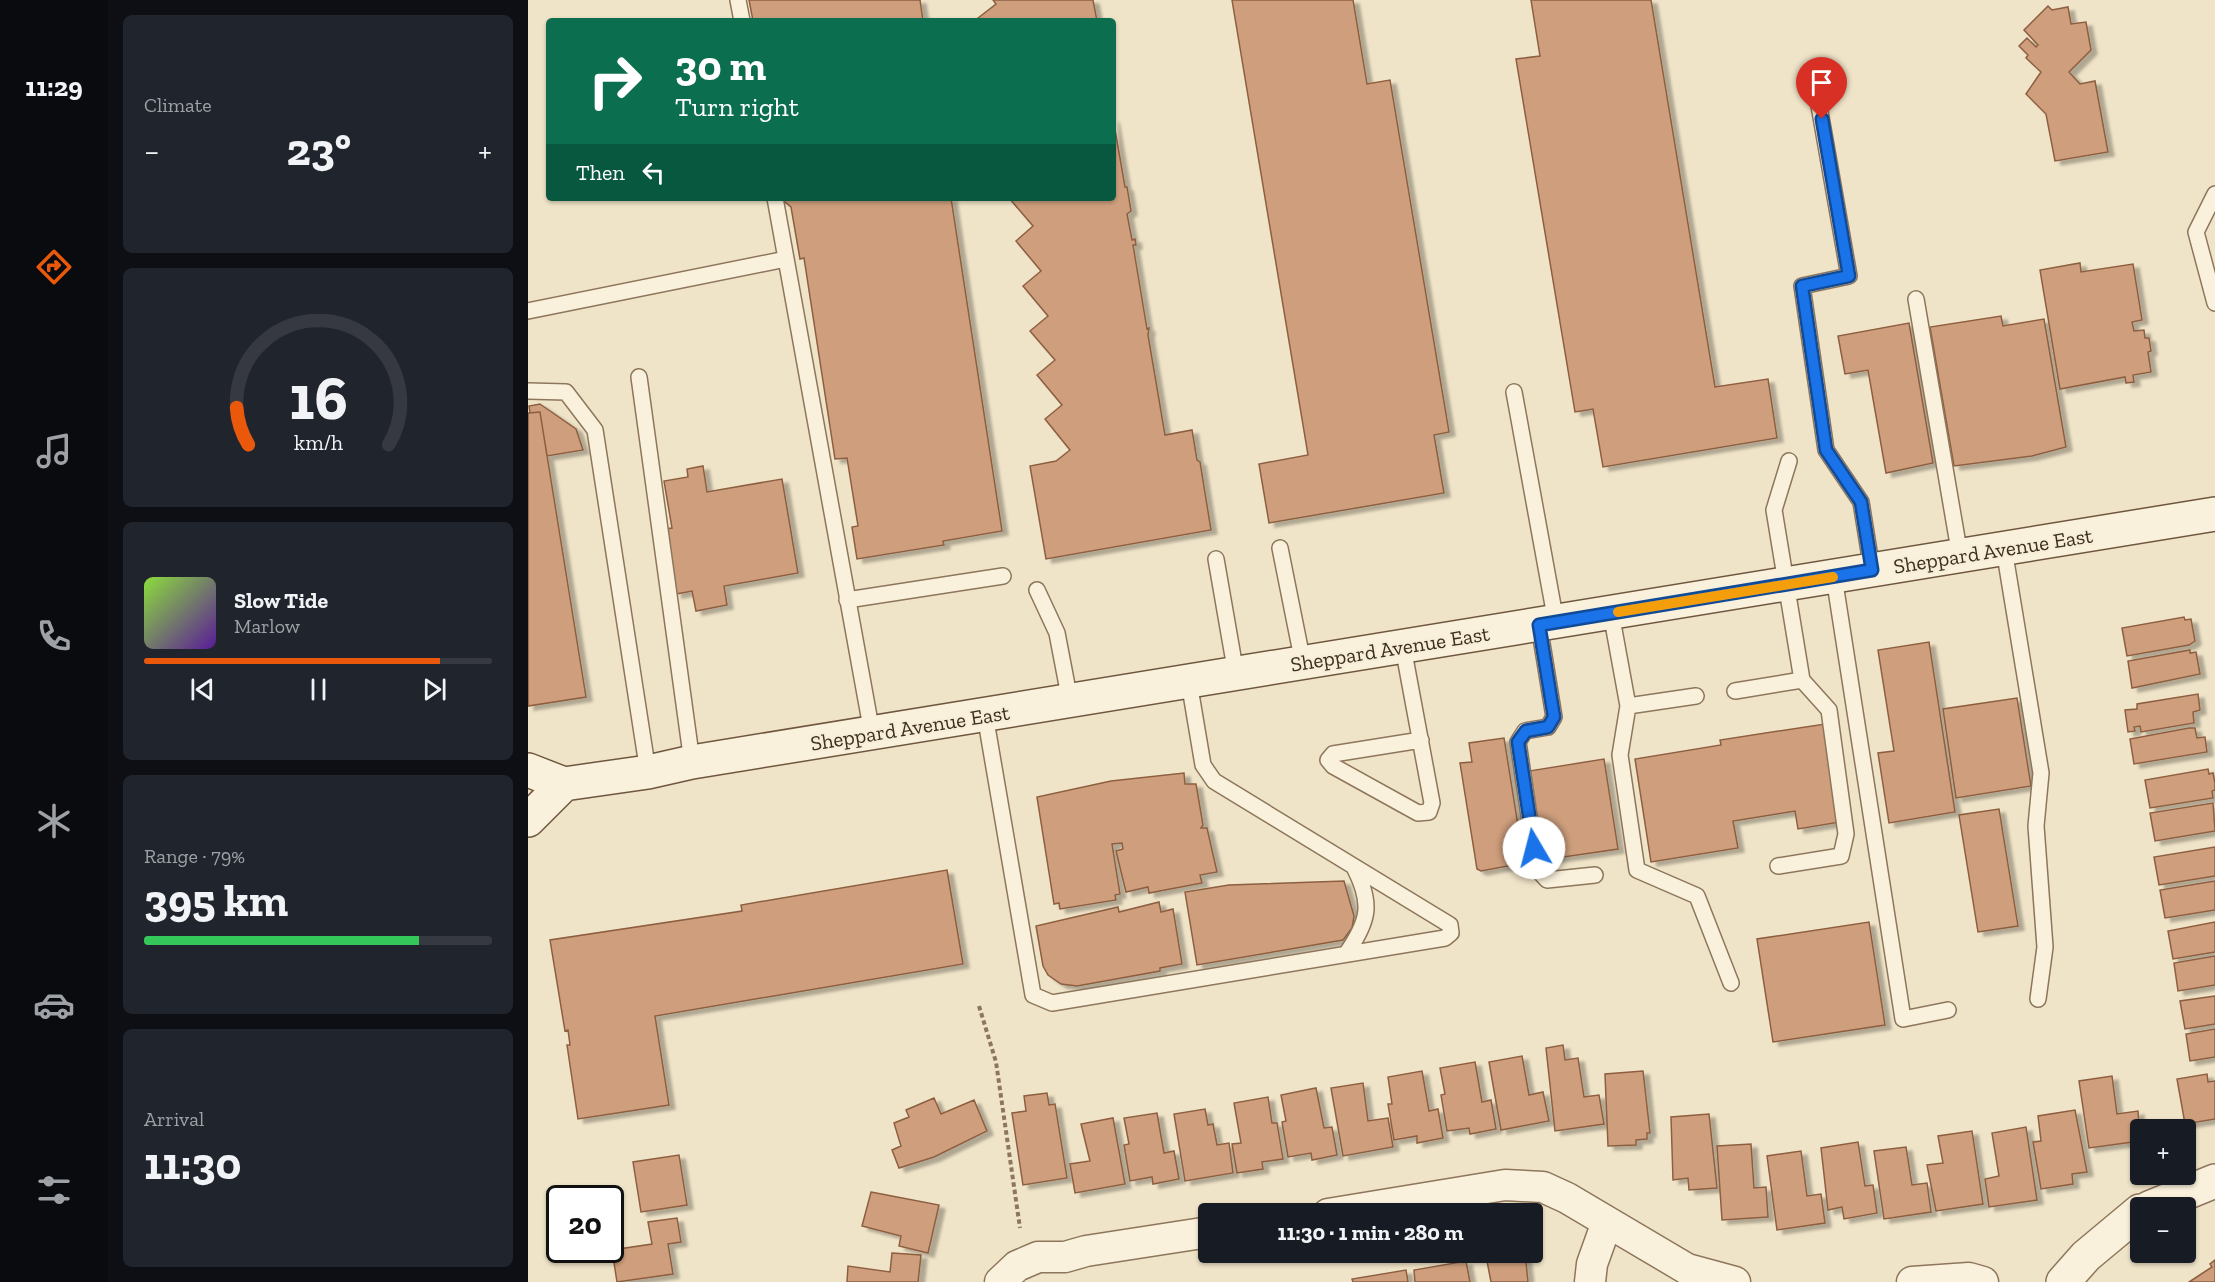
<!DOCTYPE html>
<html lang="en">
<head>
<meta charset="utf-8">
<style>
	:root { --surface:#171b24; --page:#20242c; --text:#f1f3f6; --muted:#9ea1a6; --line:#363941; --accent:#ea580c }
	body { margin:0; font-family:"Zilla Slab",serif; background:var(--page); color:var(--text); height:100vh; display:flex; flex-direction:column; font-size:22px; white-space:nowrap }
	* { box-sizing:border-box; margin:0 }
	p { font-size:20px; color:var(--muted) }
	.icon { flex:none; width:33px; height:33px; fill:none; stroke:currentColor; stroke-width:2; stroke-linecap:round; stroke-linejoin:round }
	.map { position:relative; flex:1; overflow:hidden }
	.drawer { display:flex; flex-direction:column; gap:15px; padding:15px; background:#0d0f14; width:420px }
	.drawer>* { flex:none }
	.top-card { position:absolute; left:18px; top:18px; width:570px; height:183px; border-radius:6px; box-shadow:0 2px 4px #0004; background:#0b6e4f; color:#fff; overflow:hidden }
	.fabs { position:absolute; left:1602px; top:1119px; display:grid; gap:12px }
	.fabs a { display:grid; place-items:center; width:66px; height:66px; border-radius:6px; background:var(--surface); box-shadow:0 2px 4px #0004; font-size:30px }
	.speed { position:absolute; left:18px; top:1185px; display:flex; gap:12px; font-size:30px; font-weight:700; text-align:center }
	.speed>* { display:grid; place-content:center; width:78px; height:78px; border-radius:50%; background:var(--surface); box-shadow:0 2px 4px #0004; line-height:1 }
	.speed .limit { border:3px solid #111; border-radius:9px; background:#fff; color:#111 }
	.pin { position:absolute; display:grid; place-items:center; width:51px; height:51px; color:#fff; margin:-62px -26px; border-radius:50% 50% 50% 0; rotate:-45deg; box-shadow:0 0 6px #0007 }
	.pin .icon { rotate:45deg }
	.me { position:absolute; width:66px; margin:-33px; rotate:352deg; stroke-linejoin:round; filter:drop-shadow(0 0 4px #0008) }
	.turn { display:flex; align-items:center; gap:21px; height:126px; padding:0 30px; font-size:27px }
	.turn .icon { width:78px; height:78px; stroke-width:2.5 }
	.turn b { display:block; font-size:42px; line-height:51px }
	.then { display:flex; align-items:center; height:57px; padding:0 30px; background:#0003; gap:12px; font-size:22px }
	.big { font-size:45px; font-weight:800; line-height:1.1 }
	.drawer .card { flex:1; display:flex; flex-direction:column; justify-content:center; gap:9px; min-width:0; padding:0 21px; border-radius:9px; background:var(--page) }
	.drawer .dial { align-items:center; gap:0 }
	.dial svg { height:156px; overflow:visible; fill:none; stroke:var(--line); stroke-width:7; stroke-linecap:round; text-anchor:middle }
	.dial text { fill:var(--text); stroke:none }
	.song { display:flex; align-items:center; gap:18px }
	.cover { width:72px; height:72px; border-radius:9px; background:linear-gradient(135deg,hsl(90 70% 55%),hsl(270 70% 35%)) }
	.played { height:6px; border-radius:3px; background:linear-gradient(90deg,var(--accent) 85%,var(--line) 85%) }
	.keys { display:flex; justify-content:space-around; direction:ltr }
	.heat { display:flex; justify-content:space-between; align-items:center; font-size:33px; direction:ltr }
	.charge { height:9px; border-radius:4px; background:linear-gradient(90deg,#34c759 79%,var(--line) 0) }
	.trip { position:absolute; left:670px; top:1203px; width:345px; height:60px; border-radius:6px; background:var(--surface); box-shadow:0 2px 4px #0004; font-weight:800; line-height:60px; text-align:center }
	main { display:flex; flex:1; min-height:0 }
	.tabs { display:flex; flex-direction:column; width:108px; justify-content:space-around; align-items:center; background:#090b0e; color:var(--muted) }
	.tabs .icon { width:42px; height:42px }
	.tabs .current { color:var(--accent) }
	.tabs b { font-size:27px; color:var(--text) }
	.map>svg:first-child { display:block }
	.building { fill:#cf9f7d; stroke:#8d5f41; stroke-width:1.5; filter:url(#shadow) }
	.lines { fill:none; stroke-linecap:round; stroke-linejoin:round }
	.service-casing { stroke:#8d765c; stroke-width:18 }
	.minor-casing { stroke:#8d765c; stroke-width:33 }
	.tertiary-casing { stroke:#8d765c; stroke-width:36 }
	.secondary-casing { stroke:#6f573f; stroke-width:36 }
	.path { stroke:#8d765c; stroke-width:4; stroke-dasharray:4.5 3; stroke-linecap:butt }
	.service { stroke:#faf1dc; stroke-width:15 }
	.minor { stroke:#faf1dc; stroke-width:30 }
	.tertiary { stroke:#faf1dc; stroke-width:33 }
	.secondary { stroke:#faf1dc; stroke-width:33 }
	.route-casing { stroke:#114b97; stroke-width:15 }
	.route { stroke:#1a73e8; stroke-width:10 }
	.slow { stroke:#f59e0b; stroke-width:10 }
	.labels { text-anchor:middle; stroke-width:4.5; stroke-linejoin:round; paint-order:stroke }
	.street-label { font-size:21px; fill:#3d2e20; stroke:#f7eed8 }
</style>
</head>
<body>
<main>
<nav class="tabs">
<b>11:29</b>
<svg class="icon current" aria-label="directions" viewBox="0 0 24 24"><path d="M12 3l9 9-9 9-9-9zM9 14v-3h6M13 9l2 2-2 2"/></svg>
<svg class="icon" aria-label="music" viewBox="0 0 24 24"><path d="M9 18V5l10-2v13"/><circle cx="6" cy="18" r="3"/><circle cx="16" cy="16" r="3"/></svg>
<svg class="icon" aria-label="phone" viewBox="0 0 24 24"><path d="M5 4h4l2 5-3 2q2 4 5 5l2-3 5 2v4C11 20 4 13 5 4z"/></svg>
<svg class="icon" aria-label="climate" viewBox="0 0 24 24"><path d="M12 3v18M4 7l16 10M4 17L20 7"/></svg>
<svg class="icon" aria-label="car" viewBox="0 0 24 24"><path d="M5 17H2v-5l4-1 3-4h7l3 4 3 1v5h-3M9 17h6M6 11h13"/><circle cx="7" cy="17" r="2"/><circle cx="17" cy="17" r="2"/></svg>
<svg class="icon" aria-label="filters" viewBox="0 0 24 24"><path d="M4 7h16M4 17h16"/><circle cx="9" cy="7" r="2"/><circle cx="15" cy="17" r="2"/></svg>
</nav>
<section class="drawer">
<div class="card"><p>Climate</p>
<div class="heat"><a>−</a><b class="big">23°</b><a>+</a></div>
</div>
<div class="card dial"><svg viewBox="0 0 100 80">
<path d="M14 69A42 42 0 1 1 86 69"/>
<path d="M14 69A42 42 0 0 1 8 50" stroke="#ea580c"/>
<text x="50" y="56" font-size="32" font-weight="700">16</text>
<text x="50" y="72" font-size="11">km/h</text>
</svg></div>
<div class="card">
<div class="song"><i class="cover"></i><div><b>Slow Tide</b><p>Marlow</p></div></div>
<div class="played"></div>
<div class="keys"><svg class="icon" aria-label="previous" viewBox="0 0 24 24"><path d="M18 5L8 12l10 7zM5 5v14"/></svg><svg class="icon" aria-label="pause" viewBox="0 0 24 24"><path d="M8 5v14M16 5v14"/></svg><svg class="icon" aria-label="next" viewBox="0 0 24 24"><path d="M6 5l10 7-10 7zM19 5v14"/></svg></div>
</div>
<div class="card"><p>Range · 79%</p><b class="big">395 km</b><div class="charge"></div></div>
<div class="card"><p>Arrival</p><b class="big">11:30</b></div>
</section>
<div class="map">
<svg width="1687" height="1282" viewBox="0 0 1687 1282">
	<defs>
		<filter id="shadow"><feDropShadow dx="6" dy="4" stdDeviation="1.5" flood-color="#0004"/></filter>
	</defs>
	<rect width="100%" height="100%" fill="#f0e4c8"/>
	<path class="building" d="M221,0H392L395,21H225Z
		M465,0H565L569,21H453L450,18L468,4Z
		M704,0H825L839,84L862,80L921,432L906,435L916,493L741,523L731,464L780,455Z
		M1003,0H1123L1187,387L1240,379L1249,438L1075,467L1065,409L1047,412L988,59L1012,56Z
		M1520,6L1524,10L1540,7L1543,24L1558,22L1563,50L1541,72L1552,84L1567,81L1580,152L1527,161L1518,114L1498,94L1513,72L1498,58L1500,55L1491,46L1499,38L1508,47L1510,45L1496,30Z
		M585,118L597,187H599L603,211L599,214L604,240L607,239L608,245H605L619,329L621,328L620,335L637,435L664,430L669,460L672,462L683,530L518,559L502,466L528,461L542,450L517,419L534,405L509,375L527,360L502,331L520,316L495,286L513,271L488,241L505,226L481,198H585Z
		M252,198H423L474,531L415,541L416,545L329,559L324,527L330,526L319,458L307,459L276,258L272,259L263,207Z
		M1552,263L1553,272L1605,264L1614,320L1604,322L1606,331L1616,330L1617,338H1621L1623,351L1620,352L1623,372L1605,375L1606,382L1598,383L1597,377L1532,389L1512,270Z
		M1473,316L1475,326L1516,319L1538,447L1504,456L1426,466L1402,327Z
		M1381,323L1405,463L1358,473L1340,370L1317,374L1310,336Z
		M12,404L48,429L55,450L19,456L12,412L2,413L1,406Z
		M12,412L58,697L0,706V413Z
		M175,466L179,492L254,479L270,573L196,586L199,605L168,611L164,591L148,594L137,529L144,528L136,481L160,477L159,469Z
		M1656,617L1657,620L1663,619L1667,641L1661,645L1599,656L1594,628Z
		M1401,642L1427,812L1361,823L1350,753L1366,751L1350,650Z
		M1662,650V653L1668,652L1672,674L1604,688L1600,661Z
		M1670,694L1672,710L1665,712L1666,723L1613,732L1612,726L1606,727L1607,731L1600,732L1597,710L1609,709V704Z
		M1489,698L1503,786L1428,798L1415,709Z
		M1297,724L1312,822L1270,829L1267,811L1205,821L1210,848L1123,862L1107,759L1193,745L1192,740Z
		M1661,728H1667L1669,738L1677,737L1679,752L1606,764L1602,739Z
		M976,738L996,863L953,871L949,869L932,763L944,762L941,743Z
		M1076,759L1090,849L1015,860L1001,771Z
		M1680,769L1681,774L1685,773L1687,783V790L1684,791L1685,798L1622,808L1617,780Z
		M656,773L657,784H668L675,825L673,828H679L689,872L672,875L674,883L621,893L620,887L598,892L588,851L595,849L594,843L584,844L592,894L587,895L588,900L532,909L531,903L526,904L509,797L583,781Z
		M1685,803L1687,831L1627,841L1622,813Z
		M1471,809L1490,926L1450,932L1431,815Z
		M1687,847V876L1631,885L1626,857Z
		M419,870L435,964L127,1016L141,1105L50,1119L39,1045H42L40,1030L37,1031L22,940L214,911L213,905Z
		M816,881L826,916L824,928L815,940L669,965L657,892L701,885Z
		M1687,881V910L1637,918L1632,890Z
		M631,902L633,912L645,909L654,964L632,968V971L549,986L533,984L520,975L515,966L508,926L590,907L591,912Z
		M1341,922L1357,1025L1245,1042L1229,939Z
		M1687,922V952L1645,959L1640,931Z
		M1687,956V985L1650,991L1646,963Z
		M1687,996V1024L1657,1029L1652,1001Z
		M1687,1029V1057L1662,1061L1658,1034Z
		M1035,1045L1037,1060L1050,1058L1056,1097L1071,1095L1076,1124L1027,1131L1018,1048Z
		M994,1056L1001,1095L1015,1092L1021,1121L973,1130L961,1062Z
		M947,1062L954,1102L963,1100L968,1129L942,1134L941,1128L919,1131L913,1095L917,1094L912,1068Z
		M894,1071L901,1111L910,1109L915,1138L889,1143V1136L866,1140L860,1104H864L860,1077Z
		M1115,1071L1122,1133H1119V1139L1108,1140V1145L1080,1146L1077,1074Z
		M1679,1074L1680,1082L1687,1081V1119L1657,1124L1649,1079Z
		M1584,1076L1589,1114L1610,1111L1612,1141L1561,1148L1551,1081Z
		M835,1083L840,1121L860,1118L865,1147L815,1156L803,1088Z
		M788,1088L796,1128L804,1127L809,1155L784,1160L783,1153L760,1157L754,1122L758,1121L753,1095Z
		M519,1093L521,1105L527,1104L539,1178L495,1185L484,1113L498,1111L496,1096Z
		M740,1097L744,1123H749L755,1159L734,1162L735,1169L709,1173L704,1144L713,1143L706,1103Z
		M406,1098L413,1114L446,1100L459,1131L406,1157L371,1168L364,1150L373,1146L366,1123L381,1117L378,1110Z
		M677,1109L680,1125L685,1124L689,1145L701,1143L705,1173L657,1181L646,1114Z
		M1547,1110L1559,1172L1544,1174L1545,1184L1513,1189L1505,1142L1513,1141L1510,1116Z
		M629,1113L636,1153L646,1151L651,1179L625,1184L624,1177L602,1181L596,1145L601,1144L596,1118Z
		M1181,1114L1189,1188L1161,1190L1160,1178L1145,1180L1143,1117Z
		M585,1118L597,1184L547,1193L542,1164L562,1161L553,1124Z
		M1498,1127L1509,1200L1461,1207L1457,1179L1471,1176L1464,1133Z
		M1444,1131L1455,1204L1408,1211L1399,1165L1415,1163L1410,1136Z
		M1330,1142L1337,1186L1345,1185L1349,1213L1316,1219L1314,1207L1300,1210L1293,1148Z
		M1223,1144L1226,1188L1238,1187L1240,1217L1194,1220L1189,1146Z
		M1378,1147L1384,1185L1399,1183L1403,1212L1356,1219L1346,1151Z
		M1273,1151L1279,1196L1293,1194L1297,1223L1249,1230L1239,1156Z
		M151,1155L159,1205L113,1212L105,1162Z
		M343,1192L411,1205L400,1253L371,1246L373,1236L334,1226Z
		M149,1218L153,1242L140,1244L145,1274L89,1282L84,1250L124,1244L120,1222Z
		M980,1252H997L1000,1282H963L958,1256Z
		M364,1253L393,1255L390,1282H319L320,1266L362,1272Z
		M1687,1260V1282H1661L1684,1267L1682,1264Z
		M938,1261L942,1282H887L886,1270Z
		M878,1270L880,1282H825L824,1279Z"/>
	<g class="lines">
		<g class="service-casing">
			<path id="service" d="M210,0L214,21
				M1287,83L1321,276L1274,286L1298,450L1333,502L1344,570
				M1687,194L1668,232L1687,303
				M247,198L344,733
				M1388,299L1432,556
				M0,311L258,259
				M111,377L164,762
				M0,391L38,392L67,430L120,772
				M986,392L1028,622
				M752,548L775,663
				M1476,549L1513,773L1508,826L1517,947L1510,999
				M688,559L708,674
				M1306,577L1375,1019L1420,1010
				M509,590L529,633L542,701
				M319,600L475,576
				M1083,613L1100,706L1168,696
				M1011,625L1026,717L1020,727L997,731L990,742L1009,869L1019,880L1067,875
				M875,647L904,803L901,812L890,813L805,766L800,760L805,754L893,740
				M1207,691L1274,680L1246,510L1261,461
				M1100,706L1092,755L1109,870L1169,896L1203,983
				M457,715L505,995L524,1003L917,938L923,933L922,925L686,781L675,765L661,682
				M1250,866L1313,856L1318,834L1301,710L1274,680
				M818,954C841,921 845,904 826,867"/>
		</g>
		<g class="minor-casing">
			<path id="minor" d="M800,1214L977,1185L1015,1187L1039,1198L1159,1269L1207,1282
				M472,1282L489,1266L510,1257H537L558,1251L681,1232
				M1062,1282L1064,1264L1079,1222
				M1384,1282L1441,1278L1455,1282"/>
		</g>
		<g class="tertiary-casing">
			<path id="tertiary" d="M1621,1208L1687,1181
				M1535,1282L1558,1256L1612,1211"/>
		</g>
		<g class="secondary-casing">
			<path id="secondary" d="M0,770L36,784L120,772L164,762L1687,514
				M0,820L36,784"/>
		</g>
		<path class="path" d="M451,1006L468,1062L492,1228"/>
		<use href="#service" class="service"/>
		<use href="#minor" class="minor"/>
		<use href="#tertiary" class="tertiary"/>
		<use href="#secondary" class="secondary"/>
	</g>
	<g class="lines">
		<g class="route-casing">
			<path id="route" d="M1006,848L990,742L998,731L1020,727L1026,717L1011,625L1344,570L1333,502L1298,450L1274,286L1321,276L1294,119"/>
		</g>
		<use href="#route" class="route"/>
		<path class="slow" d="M1090,612L1305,577"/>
	</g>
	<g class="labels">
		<g class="street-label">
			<text transform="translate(1465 551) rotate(-9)" y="7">Sheppard Avenue East</text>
			<text transform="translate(862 649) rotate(-9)" y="7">Sheppard Avenue East</text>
			<text transform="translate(382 728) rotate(-9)" y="7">Sheppard Avenue East</text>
		</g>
	</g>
</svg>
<div class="fabs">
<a>+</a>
<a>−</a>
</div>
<div class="speed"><div class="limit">20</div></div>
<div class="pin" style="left:1294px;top:119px;background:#d93025"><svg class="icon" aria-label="arrive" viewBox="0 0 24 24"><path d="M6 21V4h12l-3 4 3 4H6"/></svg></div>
<svg class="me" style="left:1006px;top:848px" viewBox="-20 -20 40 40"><circle r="19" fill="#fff"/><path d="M0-13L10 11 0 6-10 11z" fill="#1a73e8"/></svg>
<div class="trip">11:30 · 1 min · 280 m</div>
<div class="top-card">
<div class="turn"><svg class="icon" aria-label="right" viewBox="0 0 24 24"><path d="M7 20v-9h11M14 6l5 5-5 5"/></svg><div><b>30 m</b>Turn right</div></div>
<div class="then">Then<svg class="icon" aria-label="left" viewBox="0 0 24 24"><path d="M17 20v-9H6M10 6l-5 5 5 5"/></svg></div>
</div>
</div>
</main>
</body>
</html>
